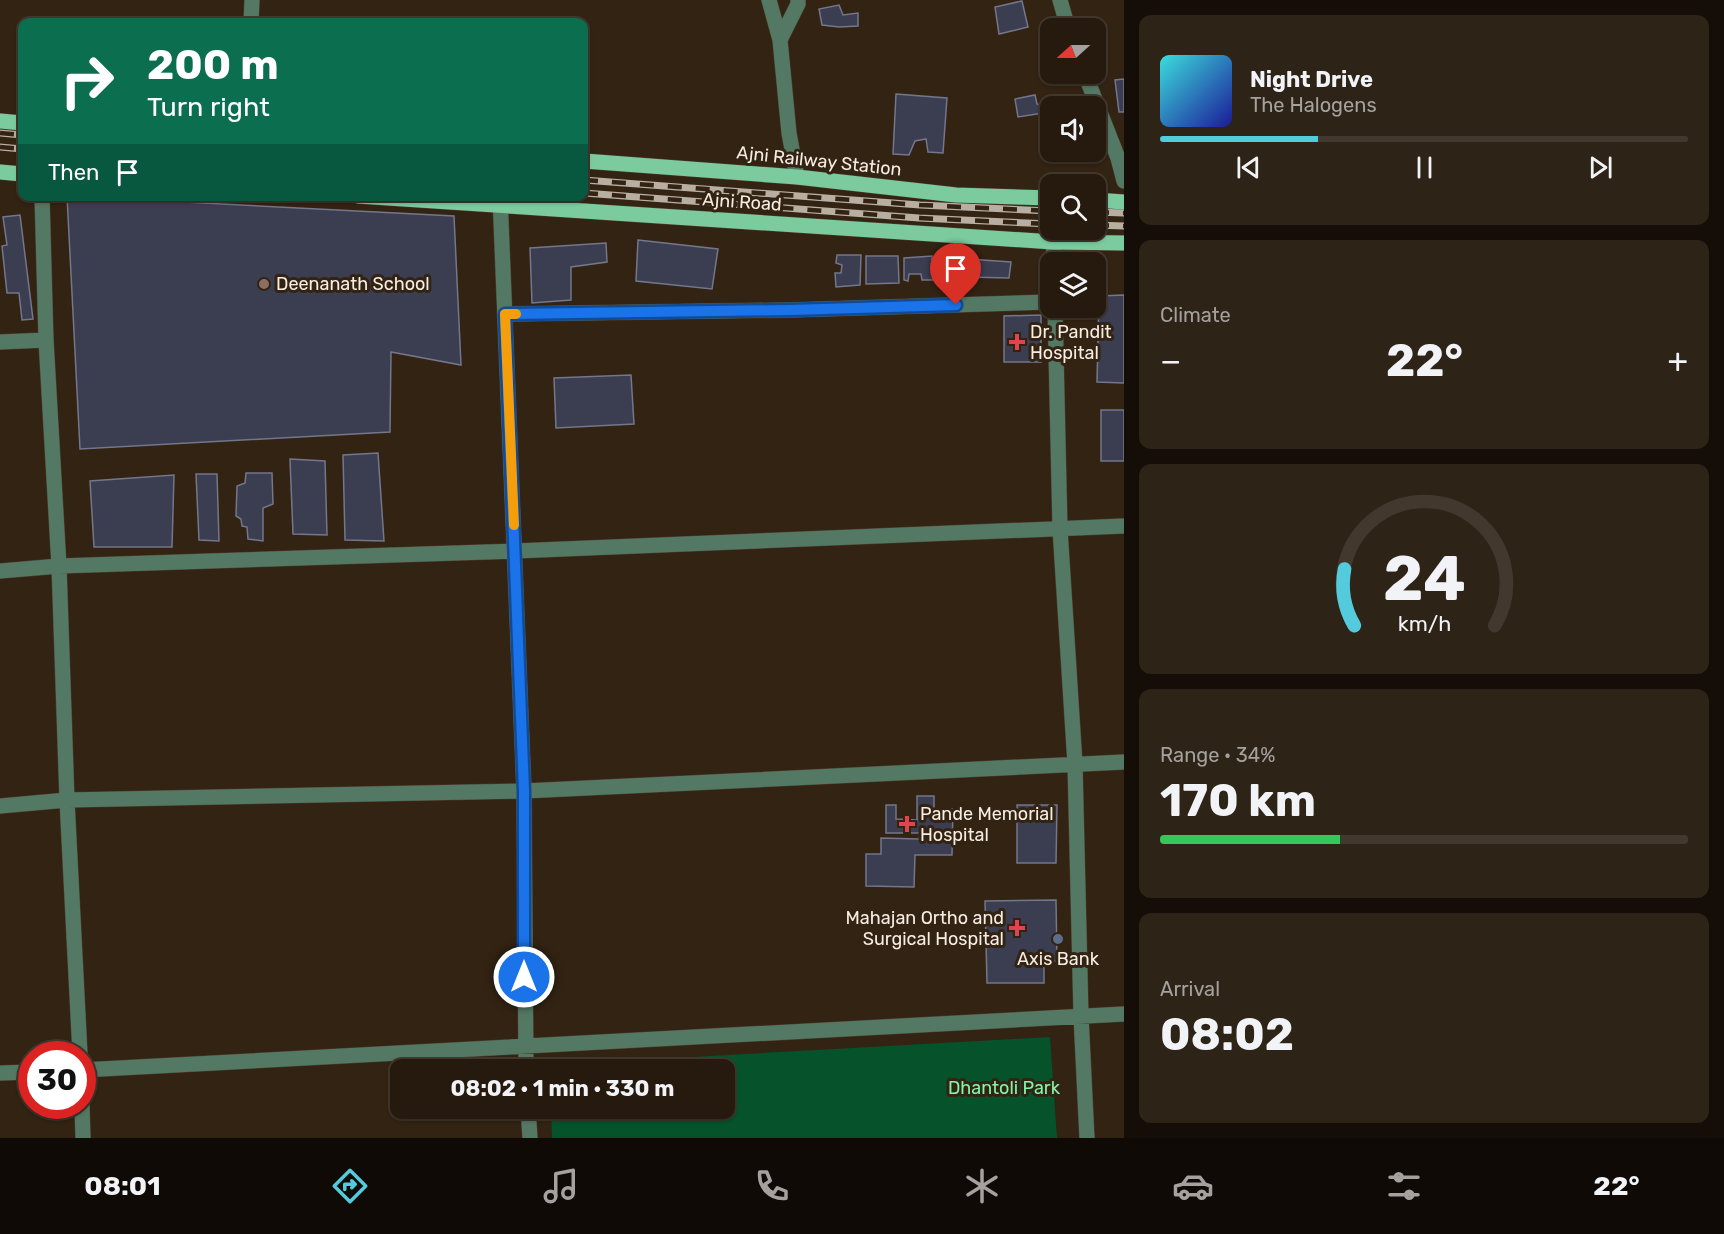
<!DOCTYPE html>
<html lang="en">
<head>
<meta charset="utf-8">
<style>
	:root { --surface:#261a0e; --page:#2e2317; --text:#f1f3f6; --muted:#a4a19e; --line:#42382e; --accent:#53cbdc }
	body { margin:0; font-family:Rubik,sans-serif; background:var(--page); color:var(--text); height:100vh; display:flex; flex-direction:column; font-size:22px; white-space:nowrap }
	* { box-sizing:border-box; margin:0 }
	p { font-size:20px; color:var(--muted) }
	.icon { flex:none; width:33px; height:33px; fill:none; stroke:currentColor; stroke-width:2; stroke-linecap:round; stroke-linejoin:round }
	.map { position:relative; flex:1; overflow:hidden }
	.side { display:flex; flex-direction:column; gap:15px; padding:15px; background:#150e08; width:600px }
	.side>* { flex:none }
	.guide { position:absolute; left:18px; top:18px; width:570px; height:183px; border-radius:12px; box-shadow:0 2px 4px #0004,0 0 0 2px var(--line); background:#0b6e4f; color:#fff; overflow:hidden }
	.needle { width:39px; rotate:249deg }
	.fabs { position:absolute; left:1040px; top:18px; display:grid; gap:12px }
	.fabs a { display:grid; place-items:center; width:66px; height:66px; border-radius:12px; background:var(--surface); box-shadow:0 2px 4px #0004,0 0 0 2px var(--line); font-size:30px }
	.speed { position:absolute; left:18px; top:1041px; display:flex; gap:12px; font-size:30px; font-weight:700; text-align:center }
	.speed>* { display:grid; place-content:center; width:78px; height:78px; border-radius:50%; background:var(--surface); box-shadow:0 2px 4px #0004,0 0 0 2px var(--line); line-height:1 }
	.speed .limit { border:9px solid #d22; background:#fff; color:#111 }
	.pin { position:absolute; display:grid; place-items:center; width:51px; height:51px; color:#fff; margin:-62px -26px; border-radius:50% 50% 50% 0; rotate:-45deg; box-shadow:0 0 6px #0007 }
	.pin .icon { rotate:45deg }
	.me { position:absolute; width:66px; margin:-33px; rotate:0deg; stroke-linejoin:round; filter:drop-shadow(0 0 4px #0008) }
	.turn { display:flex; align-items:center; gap:21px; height:126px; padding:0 30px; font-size:27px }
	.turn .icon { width:78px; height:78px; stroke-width:2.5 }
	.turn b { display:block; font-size:42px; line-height:51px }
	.then { display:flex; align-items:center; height:57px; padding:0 30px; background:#0003; gap:12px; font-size:22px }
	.big { font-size:45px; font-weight:700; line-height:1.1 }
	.side .tile { flex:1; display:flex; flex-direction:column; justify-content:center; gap:9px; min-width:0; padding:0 21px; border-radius:12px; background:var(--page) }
	.side .dial { align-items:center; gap:0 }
	.dial svg { height:156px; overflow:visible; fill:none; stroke:var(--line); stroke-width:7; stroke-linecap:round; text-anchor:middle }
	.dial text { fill:var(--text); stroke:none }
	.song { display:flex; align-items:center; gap:18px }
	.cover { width:72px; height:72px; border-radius:9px; background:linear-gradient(135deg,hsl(180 70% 55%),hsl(240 70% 35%)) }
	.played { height:6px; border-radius:3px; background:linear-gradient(90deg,var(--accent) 30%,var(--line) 30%) }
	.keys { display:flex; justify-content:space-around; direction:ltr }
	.heat { display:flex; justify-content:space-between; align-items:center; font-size:33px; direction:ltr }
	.charge { height:9px; border-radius:4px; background:linear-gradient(90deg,#34c759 34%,var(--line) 0) }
	.trip { position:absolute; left:390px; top:1059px; width:345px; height:60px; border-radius:12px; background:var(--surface); box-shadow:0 2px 4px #0004,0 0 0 2px var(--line); font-weight:700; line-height:60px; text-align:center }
	.menu { display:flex; height:96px; justify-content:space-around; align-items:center; background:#0f0a06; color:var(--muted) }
	.menu .icon { width:42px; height:42px }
	.menu .on { color:var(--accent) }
	.menu b { font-size:27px; color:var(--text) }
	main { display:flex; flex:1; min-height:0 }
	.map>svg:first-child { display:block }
	.green { fill:#05522b }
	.building { fill:#3b3d51; stroke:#74768c; stroke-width:1.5 }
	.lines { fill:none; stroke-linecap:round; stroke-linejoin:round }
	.minor-casing { stroke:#4e3f30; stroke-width:16 }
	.major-casing { stroke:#4e3f30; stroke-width:16 }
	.minor { stroke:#537863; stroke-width:15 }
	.major { stroke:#7bcb9f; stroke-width:15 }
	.rail-casing { stroke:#b9aea2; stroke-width:7 }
	.rail { stroke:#322313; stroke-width:4.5; stroke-dasharray:14; stroke-linecap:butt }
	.route-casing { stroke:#114b97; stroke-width:15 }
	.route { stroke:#1a73e8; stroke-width:10 }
	.slow { stroke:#f59e0b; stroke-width:10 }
	.education-dot { fill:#8d6e63; stroke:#322313; stroke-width:2 }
	.health-dot { fill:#e0444e; stroke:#322313; stroke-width:2 }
	.service-dot { fill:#5c6f8a; stroke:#322313; stroke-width:2 }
	.labels { text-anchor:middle; stroke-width:6; stroke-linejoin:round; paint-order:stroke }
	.street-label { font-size:18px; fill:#f7ede3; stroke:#322313 }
	.poi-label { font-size:18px; fill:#f7ede3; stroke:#322313; text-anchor:start }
	.park-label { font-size:18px; fill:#81f5aa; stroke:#322313 }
</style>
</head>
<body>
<main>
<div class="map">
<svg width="1124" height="1138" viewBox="0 0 1124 1138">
	<rect width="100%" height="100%" fill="#322313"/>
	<path class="green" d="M1050,1037L1057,1138H552L551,1109L724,1108V1070H548V1065Z"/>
	<path class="building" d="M1022,1L1028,27L999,34L995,7Z
		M839,5L843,15L858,13V26L839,27L822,25L819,9Z
		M1124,79V112H1119L1115,80Z
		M896,94L947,98L943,153L928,152L926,139L915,141L909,155L893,154Z
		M1035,95L1037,104L1043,106V113L1018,117L1015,99Z
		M67,196L454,216L461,365L391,352L390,432L80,449Z
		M20,215L33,319L22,320L19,293H7L2,246L7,245L3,217Z
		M638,240L718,249L712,289L636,281Z
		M606,243L607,262L571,267V300L532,303L530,248Z
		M837,255H861L860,285L836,287L835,273H841L842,265L836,263Z
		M866,256H898L899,283L866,284Z
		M932,256V261H955L954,280H922L921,274H909L908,281L904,280V258Z
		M968,259L1011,262L1009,278L968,277Z
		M1124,295V383L1097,382L1099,296Z
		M1041,315V362H1004V316Z
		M631,375L634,424L556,428L554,378Z
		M1101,410H1124V461H1101Z
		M378,453L384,541L345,540L343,455Z
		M290,459L325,461L327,535L293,534Z
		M246,473H272L273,504L263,508V541L248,539L247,527L242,526L241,519L236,516L237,486L245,483Z
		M196,474H217L219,541L199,540Z
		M174,475L172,547H94L90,481Z
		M917,796H934V809H953L952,855H915L914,887L866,886V854H881V838L919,839L920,833H886V805H896V819L917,820Z
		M1017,805H1057L1056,863H1017Z
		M1056,900L1057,961H1044V983H987L985,901Z"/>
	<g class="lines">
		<g class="minor-casing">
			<path id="minor" d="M769,0L780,40L789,133L797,177
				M1060,0L1068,28
				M251,22L252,0
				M780,40L798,4V0
				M1085,74L1118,158L1124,181
				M42,196L46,340L59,566L67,800L80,1054
				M500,196L524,791L526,1070
				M1053,230L1054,262
				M1055,308L1060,529L1075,764L1081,1016L1087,1138
				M505,314L790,310L1050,302
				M0,342L46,340
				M0,571L59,566L515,551L1124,526
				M0,806L67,800L524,791L1124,762
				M82,1070L1124,1014
				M0,1073L32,1072
				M82,1106L83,1138
				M528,1108L530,1138"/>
		</g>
		<g class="major-casing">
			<path id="major" d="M0,121L22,123
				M584,161L797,177L956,195L1050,198
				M0,172L22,174
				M358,196L1053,242L1124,243
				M1095,200L1124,202"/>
		</g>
		<use href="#minor" class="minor"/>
		<use href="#major" class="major"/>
		<g class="rail-casing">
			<path id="rail" d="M0,133L22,135
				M0,147L22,149
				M584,180L920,205L1050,211
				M584,193L919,218L1050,224
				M1095,212L1124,213
				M1095,225L1124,226"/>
		</g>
		<use href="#rail" class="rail"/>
	</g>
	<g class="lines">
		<g class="route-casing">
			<path id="route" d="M524,977V791L505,314L790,310L956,305"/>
		</g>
		<use href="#route" class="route"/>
		<path class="slow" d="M514,525L505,314H516"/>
	</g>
	<circle class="education-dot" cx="264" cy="284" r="6"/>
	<g class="health-dot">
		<path d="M1014 333h6v6h6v6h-6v6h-6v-6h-6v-6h6z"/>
		<path d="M904 815h6v6h6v6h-6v6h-6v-6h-6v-6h6z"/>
		<path d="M1014 919h6v6h6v6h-6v6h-6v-6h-6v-6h6z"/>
	</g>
	<circle class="service-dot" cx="1058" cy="939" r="6"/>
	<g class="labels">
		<g class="street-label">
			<text transform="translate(819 161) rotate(6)" y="6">Ajni Railway Station</text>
			<text transform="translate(742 202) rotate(4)" y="6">Ajni Road</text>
		</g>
		<g class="poi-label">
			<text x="276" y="290">Deenanath School</text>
			<text x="1030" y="338">Dr. Pandit<tspan x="1030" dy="21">Hospital</tspan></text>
			<text x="920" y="820">Pande Memorial<tspan x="920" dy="21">Hospital</tspan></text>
			<text x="1004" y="924" text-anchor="end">Mahajan Ortho and<tspan x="1004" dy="21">Surgical Hospital</tspan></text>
			<text x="1058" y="965" text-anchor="middle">Axis Bank</text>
		</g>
		<g class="park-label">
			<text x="1004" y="1094">Dhantoli Park</text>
		</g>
	</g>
</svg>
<div class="fabs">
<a><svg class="needle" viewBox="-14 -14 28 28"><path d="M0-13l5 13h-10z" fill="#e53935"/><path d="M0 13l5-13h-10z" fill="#a4a19e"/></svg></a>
<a><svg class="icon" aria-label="sound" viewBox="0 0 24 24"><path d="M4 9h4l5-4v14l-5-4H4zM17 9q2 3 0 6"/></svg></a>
<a><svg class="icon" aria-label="search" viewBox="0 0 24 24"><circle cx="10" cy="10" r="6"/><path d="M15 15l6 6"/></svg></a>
<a><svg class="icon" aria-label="layers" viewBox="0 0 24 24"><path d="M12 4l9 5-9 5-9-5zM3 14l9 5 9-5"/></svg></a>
</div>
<div class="speed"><div class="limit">30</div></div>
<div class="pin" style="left:956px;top:305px;background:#d93025"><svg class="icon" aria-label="arrive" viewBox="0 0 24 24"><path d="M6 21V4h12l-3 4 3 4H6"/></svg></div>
<svg class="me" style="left:524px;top:977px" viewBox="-20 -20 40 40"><circle r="17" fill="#1a73e8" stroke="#fff" stroke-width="3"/><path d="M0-11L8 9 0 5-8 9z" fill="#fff"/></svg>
<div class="trip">08:02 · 1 min · 330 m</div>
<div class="guide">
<div class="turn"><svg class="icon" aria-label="right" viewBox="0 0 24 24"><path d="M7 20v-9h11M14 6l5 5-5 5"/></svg><div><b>200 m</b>Turn right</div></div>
<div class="then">Then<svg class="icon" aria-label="arrive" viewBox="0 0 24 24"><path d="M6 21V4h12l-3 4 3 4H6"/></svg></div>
</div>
</div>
<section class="side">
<div class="tile">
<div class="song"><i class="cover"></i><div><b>Night Drive</b><p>The Halogens</p></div></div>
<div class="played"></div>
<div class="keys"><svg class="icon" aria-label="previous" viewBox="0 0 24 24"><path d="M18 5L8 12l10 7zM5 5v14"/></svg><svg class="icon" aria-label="pause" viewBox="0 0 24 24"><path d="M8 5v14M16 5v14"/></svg><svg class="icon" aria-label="next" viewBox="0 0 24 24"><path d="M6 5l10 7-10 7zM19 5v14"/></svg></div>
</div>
<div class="tile"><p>Climate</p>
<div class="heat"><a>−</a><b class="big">22°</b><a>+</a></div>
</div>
<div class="tile dial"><svg viewBox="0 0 100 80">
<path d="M14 69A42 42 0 1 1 86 69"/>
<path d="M14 69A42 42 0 0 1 9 40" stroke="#53cbdc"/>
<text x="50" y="56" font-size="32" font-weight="700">24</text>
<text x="50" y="72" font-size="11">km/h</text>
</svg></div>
<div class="tile"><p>Range · 34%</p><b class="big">170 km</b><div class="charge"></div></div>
<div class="tile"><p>Arrival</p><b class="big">08:02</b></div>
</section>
</main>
<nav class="menu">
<b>08:01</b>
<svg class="icon on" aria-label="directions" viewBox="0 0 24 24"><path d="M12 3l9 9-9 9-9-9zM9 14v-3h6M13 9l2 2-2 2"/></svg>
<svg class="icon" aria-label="music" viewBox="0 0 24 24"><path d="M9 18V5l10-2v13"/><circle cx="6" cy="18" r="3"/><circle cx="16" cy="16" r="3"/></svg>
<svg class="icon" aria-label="phone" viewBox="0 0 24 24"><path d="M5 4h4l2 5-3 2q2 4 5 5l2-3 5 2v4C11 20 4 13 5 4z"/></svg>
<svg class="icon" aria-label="climate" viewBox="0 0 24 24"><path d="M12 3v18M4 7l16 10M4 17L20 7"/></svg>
<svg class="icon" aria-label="car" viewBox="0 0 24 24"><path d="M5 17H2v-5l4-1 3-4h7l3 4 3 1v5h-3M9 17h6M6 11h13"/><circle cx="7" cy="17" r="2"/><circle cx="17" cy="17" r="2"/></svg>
<svg class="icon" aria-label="filters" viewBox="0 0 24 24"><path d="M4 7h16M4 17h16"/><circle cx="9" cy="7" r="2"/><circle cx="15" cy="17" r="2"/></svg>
<b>22°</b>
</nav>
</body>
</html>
